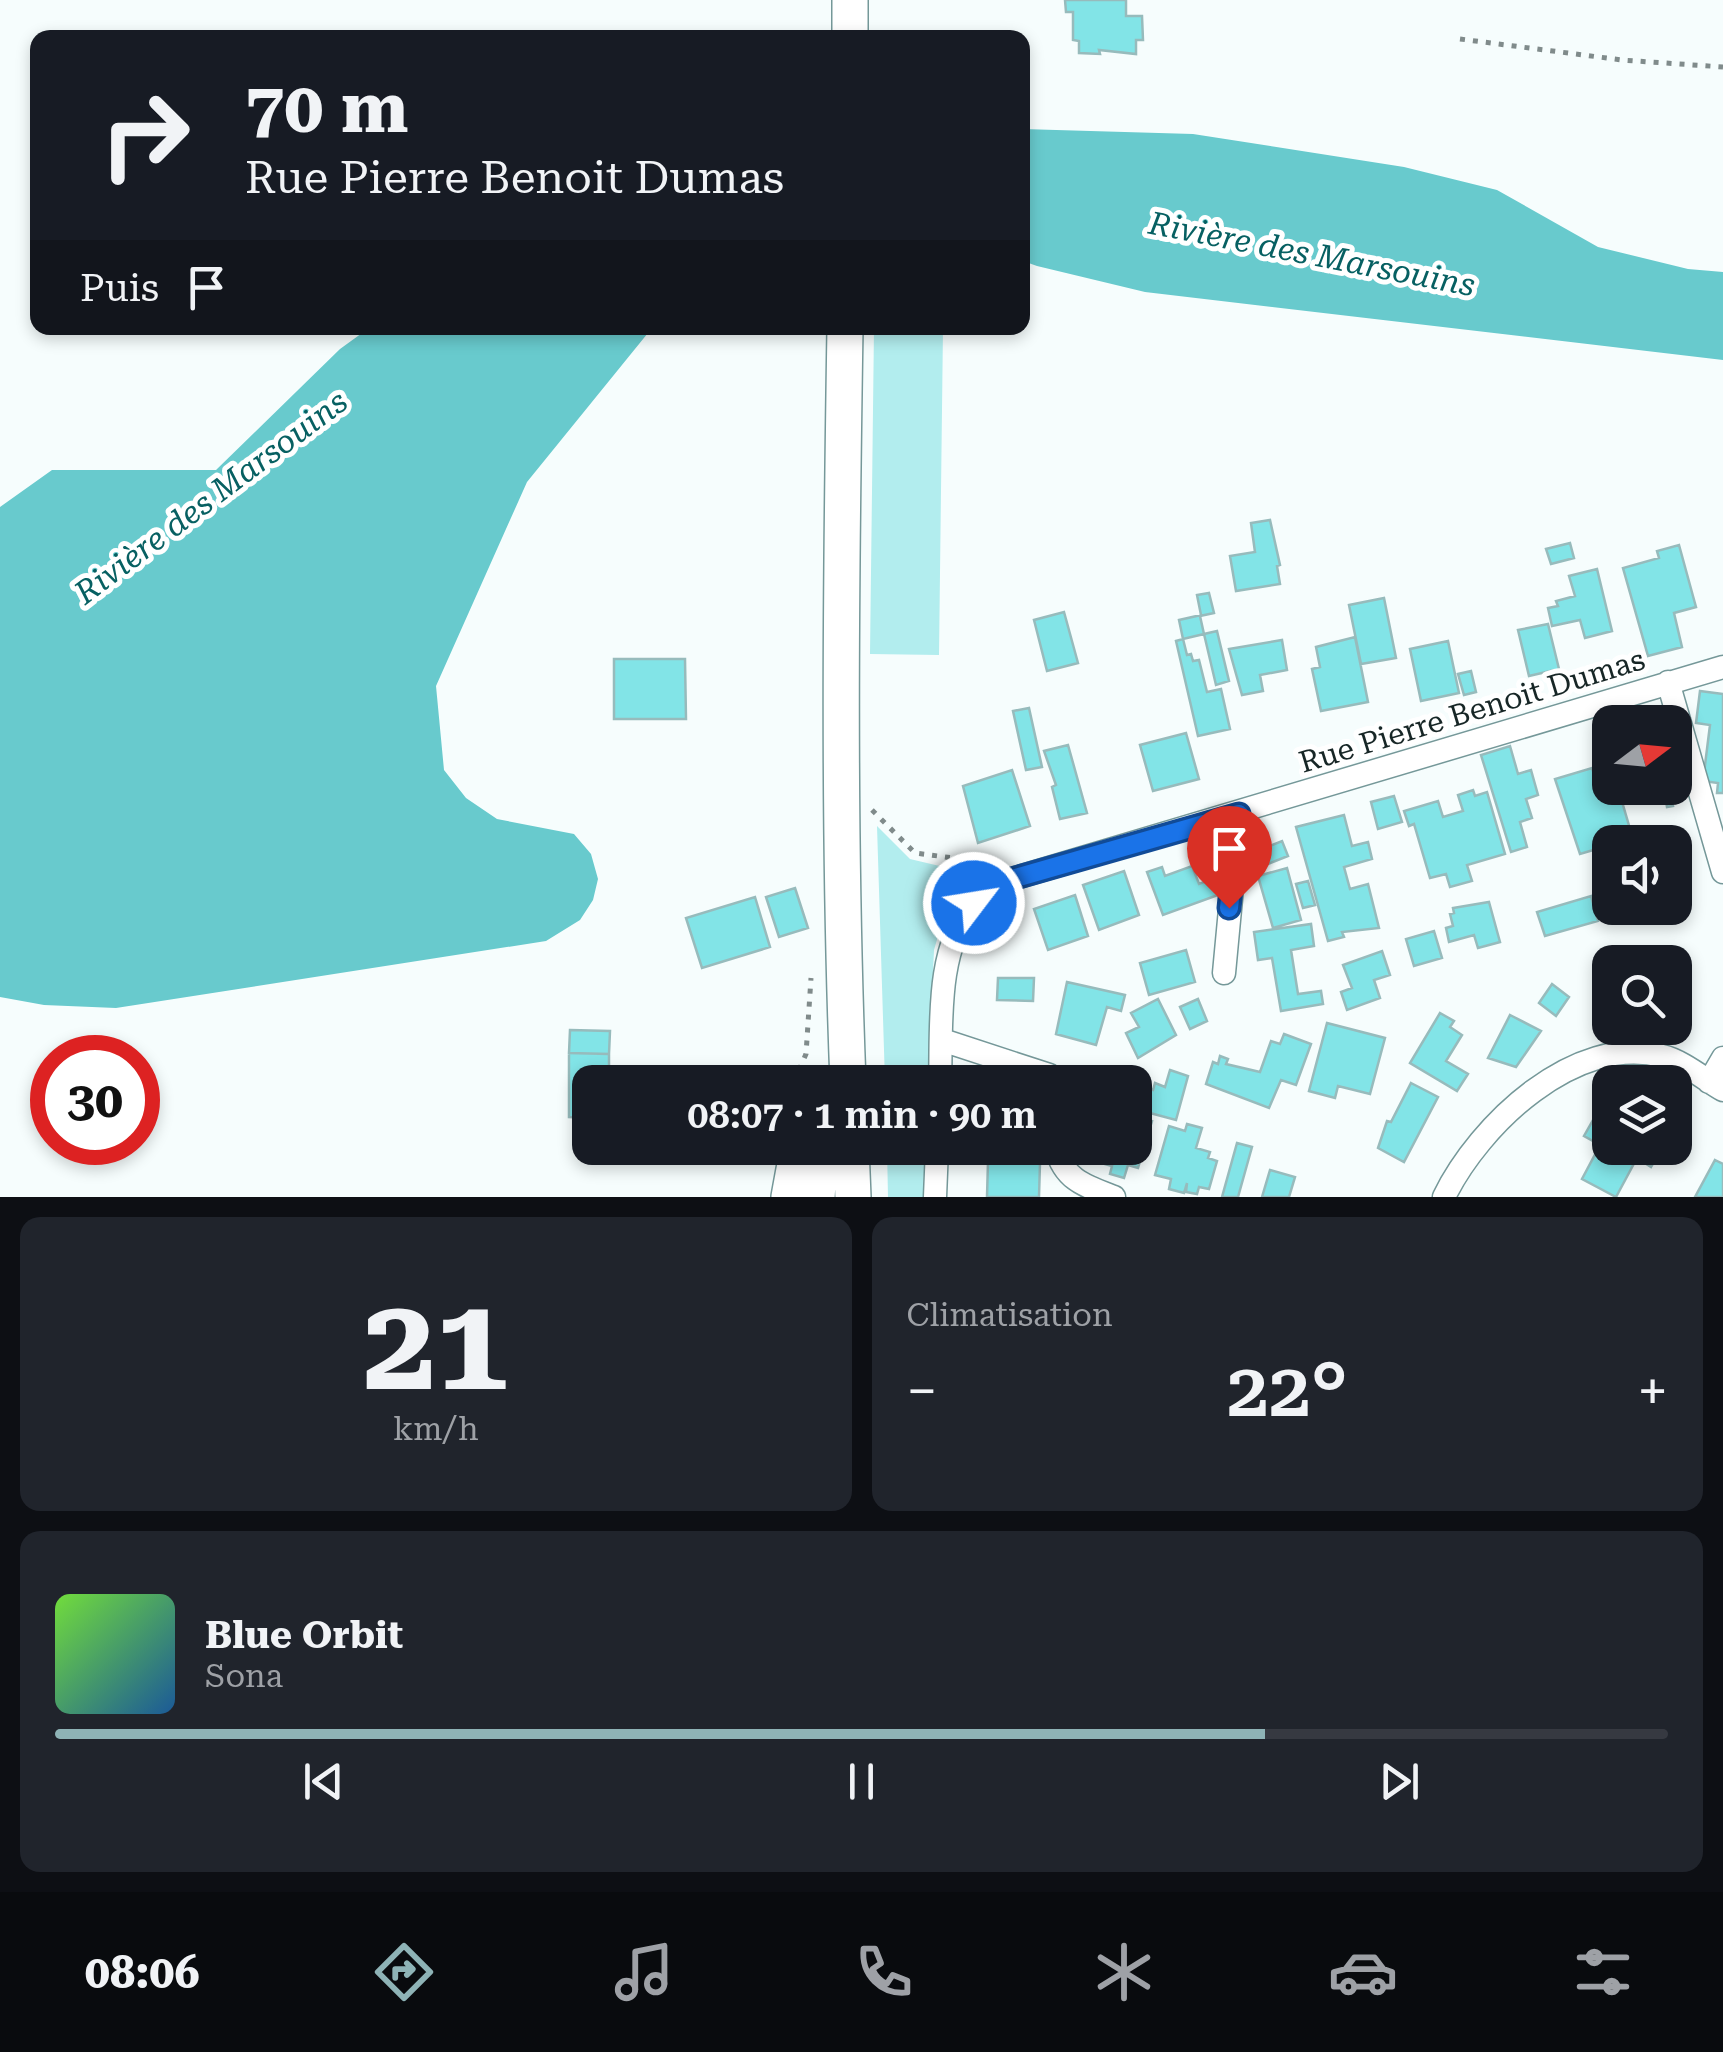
<!DOCTYPE html>
<html lang="fr">
<head>
<meta charset="utf-8">
<style>
	:root { --surface:#171b24; --page:#20242c; --text:#f1f3f6; --muted:#9ea1a6; --line:#363941; --accent:#8eb3b6 }
	body { margin:0; font-family:"Roboto Serif",serif; background:var(--page); color:var(--text); height:100vh; display:flex; flex-direction:column; font-size:38px; white-space:nowrap }
	* { box-sizing:border-box; margin:0 }
	p { font-size:32px; color:var(--muted) }
	.icon { flex:none; width:55px; height:55px; fill:none; stroke:currentColor; stroke-width:2; stroke-linecap:round; stroke-linejoin:round }
	.map { position:relative; height:1197px; overflow:hidden }
	.panel { display:flex; flex-direction:column; gap:20px; padding:20px; background:#0d0f14; flex:1 }
	.panel>* { flex:none }
	.hud { position:absolute; left:30px; top:30px; width:1000px; height:305px; border-radius:20px; box-shadow:0 5px 15px #0003; background:#171b24; color:var(--text); overflow:hidden }
	.needle { width:65px; rotate:74deg }
	.tools { position:absolute; left:1592px; top:705px; display:grid; gap:20px }
	.tools a { display:grid; place-items:center; width:100px; height:100px; border-radius:20px; background:var(--surface); box-shadow:0 5px 15px #0003; font-size:50px }
	.speed { position:absolute; left:30px; top:1035px; display:flex; gap:20px; font-size:50px; font-weight:700; text-align:center }
	.speed>* { display:grid; place-content:center; width:130px; height:130px; border-radius:50%; background:var(--surface); box-shadow:0 5px 15px #0003; line-height:1 }
	.speed .limit { border:15px solid #d22; background:#fff; color:#111 }
	.pin { position:absolute; display:grid; place-items:center; width:85px; height:85px; color:#fff; margin:-102px -42px; border-radius:50% 50% 50% 0; rotate:-45deg; box-shadow:0 0 10px #0007 }
	.pin .icon { rotate:45deg }
	.me { position:absolute; width:110px; margin:-55px; rotate:59deg; stroke-linejoin:round; filter:drop-shadow(0 0 8px #0008) }
	.turn { display:flex; align-items:center; gap:35px; height:210px; padding:0 50px; font-size:45px }
	.turn .icon { width:130px; height:130px; stroke-width:2.5 }
	.turn b { display:block; font-size:70px; line-height:85px }
	.then { display:flex; align-items:center; height:95px; padding:0 50px; background:#0003; gap:20px; font-size:38px }
	.big { font-size:75px; font-weight:600; line-height:1.1 }
	.panel .card { flex:1; display:flex; flex-direction:column; justify-content:center; gap:15px; min-width:0; padding:0 35px; border-radius:20px; background:var(--page) }
	.panel .dial { align-items:center; gap:0 }
	.dial b { font-size:130px; line-height:1 }
	.song { display:flex; align-items:center; gap:30px }
	.cover { width:120px; height:120px; border-radius:15px; background:linear-gradient(135deg,hsl(100 70% 55%),hsl(210 70% 35%)) }
	.played { height:10px; border-radius:5px; background:linear-gradient(90deg,var(--accent) 75%,var(--line) 75%) }
	.keys { display:flex; justify-content:space-around; direction:ltr }
	.heat { display:flex; justify-content:space-between; align-items:center; font-size:55px; direction:ltr }
	.panel .tiles { flex:1; display:grid; gap:20px; grid-template-columns:1fr 1fr }
	.card:last-child { grid-column:span 2 }
	.trip { position:absolute; left:572px; top:1065px; width:580px; height:100px; border-radius:20px; background:var(--surface); box-shadow:0 5px 15px #0003; font-weight:600; line-height:100px; text-align:center }
	.tab-bar { display:flex; height:160px; justify-content:space-around; align-items:center; background:#090b0e; color:var(--muted) }
	.tab-bar .icon { width:70px; height:70px }
	.tab-bar .on { color:var(--accent) }
	.tab-bar b { font-size:45px; color:var(--text) }
	.map>svg:first-child { display:block }
	.green { fill:#b2edee }
	.water { fill:#68cacd }
	.building { fill:#82e4e7; stroke:#97bbbc; stroke-width:2.5 }
	.lines { fill:none; stroke-linecap:round; stroke-linejoin:round }
	.street-casing { stroke:#759899; stroke-width:25 }
	.primary-casing { stroke:#759899; stroke-width:38 }
	.path { stroke:#808b8b; stroke-width:5; stroke-dasharray:5 8; stroke-linecap:butt }
	.street { stroke:#fff; stroke-width:22 }
	.primary { stroke:#fff; stroke-width:35 }
	.route-casing { stroke:#114b97; stroke-width:25 }
	.route { stroke:#1a73e8; stroke-width:18 }
	.labels { text-anchor:middle; stroke-width:10; stroke-linejoin:round; paint-order:stroke }
	.street-label { font-size:30px; fill:#172626; stroke:#fff }
	.water-label { font-size:32px; font-style:italic; fill:#076062; stroke:#fff }
</style>
</head>
<body>
<div class="map">
<svg width="1723" height="1197" viewBox="0 0 1723 1197">
	<rect width="100%" height="100%" fill="#f6fdfd"/>
	<path class="green" d="M874,328H943L939,655L870,654Z
		M877,826L910,859L948,868L953,884L934,950L928,1082H885Z
		M887,1148H925L923,1197H888Z"/>
	<path class="water" d="M1022,129L1193,134L1404,167L1497,190L1598,247L1688,269L1723,272V360L1145,292L1037,266L1023,261Z
		M369,328H652L527,482L436,686L444,770L466,798L497,819L574,834L591,854L598,879L593,900L580,920L546,941L116,1008L44,1005L0,997V507L52,470H216L340,349Z"/>
	<path class="building" d="M1065,0H1126V16H1142L1143,40H1136V54L1099,50L1100,54L1079,53V41L1073,40V12H1066Z
		M1270,520L1280,565L1277,566L1280,584L1236,591L1230,556L1255,552L1251,523Z
		M1570,543L1574,558L1551,564L1546,549Z
		M1679,545L1696,607L1674,613L1682,647L1648,656L1623,568L1659,558L1657,551Z
		M1597,569L1612,631L1585,638L1580,620L1552,626L1548,608L1558,606L1556,601L1575,596L1569,576Z
		M1209,593L1214,613L1200,616L1204,634L1183,639L1179,620L1201,615L1197,595Z
		M1384,598L1396,658L1361,664L1349,605Z
		M1064,612L1078,663L1047,671L1034,620Z
		M1548,624L1559,669L1529,676L1518,630Z
		M1217,631L1229,681L1216,685L1204,634Z
		M1355,637L1368,702L1321,711L1312,669L1320,667L1316,647Z
		M1183,639L1187,655L1191,654L1193,661L1199,660L1207,692L1221,689L1230,729L1198,736L1176,641Z
		M1282,640L1287,670L1260,675L1263,691L1242,695L1229,649Z
		M1448,641L1459,693L1421,701L1410,649Z
		M614,659H685L686,719H614Z
		M1471,671L1476,692L1464,695L1458,674Z
		M1700,691L1723,694V793H1717L1718,783L1703,781L1710,725L1696,723Z
		M1029,708L1042,767L1026,770L1013,711Z
		M1650,711L1652,722H1610V733L1606,734L1604,721Z
		M1186,733L1199,779L1153,791L1140,745Z
		M1068,745L1087,813L1060,819L1052,787L1056,785L1044,751Z
		M1510,746L1518,774L1531,770L1538,795L1526,799L1532,818L1520,822L1527,847L1511,852L1481,755Z
		M1592,768L1595,777L1610,773V788H1618L1630,829L1612,834L1614,842L1610,845L1580,854L1555,779Z
		M1012,770L1030,826L978,843L963,786Z
		M1675,787L1676,791L1670,793L1673,806L1667,807L1665,795L1636,802L1633,788Z
		M1473,790L1475,796L1487,792L1505,854L1467,865L1472,881L1450,887L1446,874L1430,878L1414,824L1409,826L1404,811L1438,801L1443,817L1463,811L1458,795Z
		M1394,796L1402,822L1378,829L1371,802Z
		M1344,815L1352,846L1368,842L1372,859L1344,867L1350,889L1368,884L1379,928L1342,932L1344,937L1328,941L1296,827Z
		M1282,841L1288,856L1263,866L1257,851Z
		M1192,866L1199,884L1212,879L1218,895L1163,915L1147,872L1162,867L1165,876Z
		M1287,868L1301,920L1273,928L1258,876Z
		M1124,871L1139,915L1099,930L1083,885Z
		M1308,881L1315,905L1303,908L1296,884Z
		M795,888L808,928L779,937L766,897Z
		M1075,895L1088,936L1048,950L1034,909Z
		M1591,896L1598,921L1545,936L1537,912Z
		M755,897L770,947L702,968L686,918Z
		M1489,902L1500,942L1478,948L1474,935L1449,942L1446,928L1453,926L1450,914L1454,913L1453,908Z
		M1311,924L1314,946L1291,950L1298,994L1321,991L1323,1004L1281,1011L1272,958L1258,960L1254,932Z
		M1434,931L1442,958L1414,966L1406,939Z
		M1186,950L1195,982L1149,995L1140,963Z
		M1382,951L1390,975L1374,980L1380,998L1347,1010L1341,992L1352,988L1343,965Z
		M998,978H1034L1033,1001L997,1000Z
		M1067,982L1125,995L1121,1011L1107,1007L1096,1045L1056,1034Z
		M1552,984L1569,997L1556,1016L1539,1003Z
		M1158,999L1176,1035L1138,1058L1126,1033L1139,1027L1131,1013Z
		M1198,999L1207,1021L1190,1029L1180,1007Z
		M1440,1013L1454,1021L1450,1027L1462,1035L1446,1061L1468,1074L1457,1091L1410,1063Z
		M1510,1015L1541,1031L1516,1067L1488,1058Z
		M1327,1023L1385,1038L1370,1094L1338,1086L1335,1098L1309,1091Z
		M570,1030L610,1031L609,1054L569,1053Z
		M1284,1034L1311,1044L1296,1085L1281,1080L1269,1108L1206,1084L1213,1062L1218,1064L1220,1056L1228,1059L1226,1064L1260,1072L1271,1041L1280,1044Z
		M569,1053L609,1054V1082H590V1118L569,1117Z
		M1170,1070L1188,1076L1176,1120L1135,1109V1085L1153,1090L1155,1083L1165,1087Z
		M1411,1083L1438,1097L1404,1162L1378,1148L1387,1121L1391,1122Z
		M1610,1090V1148H1662L1651,1167L1637,1158L1616,1197L1582,1179L1600,1145L1584,1136Z
		M1135,1116L1152,1121L1138,1168L1128,1165L1124,1178L1110,1174L1112,1166L1083,1158L1086,1148H1135Z
		M1187,1124L1202,1128L1196,1148L1210,1152L1208,1158L1217,1161L1209,1189L1199,1187L1197,1194L1186,1192L1187,1183L1184,1193L1169,1189L1171,1179L1155,1175L1169,1126L1185,1131Z
		M1237,1143L1252,1147L1238,1197H1222Z
		M1715,1160L1723,1164V1197H1695Z
		M988,1161L1040,1163L1039,1197H987Z
		M1270,1170L1295,1177L1289,1197H1262Z"/>
	<g class="lines">
		<g class="street-casing">
			<path id="street" d="M1668,682L1723,872
				M1224,973L1239,814
				M942,1040L1049,1075L1051,1082
				M940,1082C942,1027 935,951 973,905C982,895 1000,887 1012,879L1723,667
				M1709,1082L1723,1058
				M1056,1148C1064,1180 1085,1186 1114,1197
				M935,1197L937,1148
				M1444,1197C1479,1125 1575,1033 1662,1056C1683,1061 1705,1080 1723,1090"/>
		</g>
		<g class="primary-casing">
			<path id="primary" d="M850,38V0
				M845,328C841,579 838,831 848,1082
				M851,1148L853,1197
				M789,1197L798,1148
				M817,1197L821,1148"/>
		</g>
		<path class="path" d="M1460,39L1622,60L1723,67
			M872,810L915,853L953,858L962,881
			M794,1082L806,1054L811,978"/>
		<use href="#street" class="street"/>
		<use href="#primary" class="primary"/>
	</g>
	<g class="lines">
		<g class="route-casing">
			<path id="route" d="M974,903L1012,879L1239,814L1229,908"/>
		</g>
		<use href="#route" class="route"/>
	</g>
	<g class="labels">
		<g class="street-label">
			<text transform="translate(1472 711) rotate(-17)" y="10">Rue Pierre Benoit Dumas</text>
		</g>
		<g class="water-label">
			<text transform="translate(1312 254) rotate(11)" y="11">Rivière des Marsouins</text>
			<text transform="translate(211 497) rotate(-37)" y="11">Rivière des Marsouins</text>
		</g>
	</g>
</svg>
<div class="tools">
<a><svg class="needle" viewBox="-14 -14 28 28"><path d="M0-13l5 13h-10z" fill="#e53935"/><path d="M0 13l5-13h-10z" fill="#9ea1a6"/></svg></a>
<a><svg class="icon" aria-label="sound" viewBox="0 0 24 24"><path d="M4 9h4l5-4v14l-5-4H4zM17 9q2 3 0 6"/></svg></a>
<a><svg class="icon" aria-label="search" viewBox="0 0 24 24"><circle cx="10" cy="10" r="6"/><path d="M15 15l6 6"/></svg></a>
<a><svg class="icon" aria-label="layers" viewBox="0 0 24 24"><path d="M12 4l9 5-9 5-9-5zM3 14l9 5 9-5"/></svg></a>
</div>
<div class="speed"><div class="limit">30</div></div>
<div class="pin" style="left:1229px;top:908px;background:#d93025"><svg class="icon" aria-label="arrive" viewBox="0 0 24 24"><path d="M6 21V4h12l-3 4 3 4H6"/></svg></div>
<svg class="me" style="left:974px;top:903px" viewBox="-20 -20 40 40"><circle r="17" fill="#1a73e8" stroke="#fff" stroke-width="3"/><path d="M0-11L8 9 0 5-8 9z" fill="#fff"/></svg>
<div class="trip">08:07 · 1 min · 90 m</div>
<div class="hud">
<div class="turn"><svg class="icon" aria-label="right" viewBox="0 0 24 24"><path d="M7 20v-9h11M14 6l5 5-5 5"/></svg><div><b>70 m</b>Rue Pierre Benoit Dumas</div></div>
<div class="then">Puis<svg class="icon" aria-label="arrive" viewBox="0 0 24 24"><path d="M6 21V4h12l-3 4 3 4H6"/></svg></div>
</div>
</div>
<section class="panel">
<div class="tiles">
<div class="card dial"><b>21</b><p>km/h</p></div>
<div class="card"><p>Climatisation</p>
<div class="heat"><a>−</a><b class="big">22°</b><a>+</a></div>
</div>
<div class="card">
<div class="song"><i class="cover"></i><div><b>Blue Orbit</b><p>Sona</p></div></div>
<div class="played"></div>
<div class="keys"><svg class="icon" aria-label="previous" viewBox="0 0 24 24"><path d="M18 5L8 12l10 7zM5 5v14"/></svg><svg class="icon" aria-label="pause" viewBox="0 0 24 24"><path d="M8 5v14M16 5v14"/></svg><svg class="icon" aria-label="next" viewBox="0 0 24 24"><path d="M6 5l10 7-10 7zM19 5v14"/></svg></div>
</div>
</div>
</section>
<nav class="tab-bar">
<b>08:06</b>
<svg class="icon on" aria-label="directions" viewBox="0 0 24 24"><path d="M12 3l9 9-9 9-9-9zM9 14v-3h6M13 9l2 2-2 2"/></svg>
<svg class="icon" aria-label="music" viewBox="0 0 24 24"><path d="M9 18V5l10-2v13"/><circle cx="6" cy="18" r="3"/><circle cx="16" cy="16" r="3"/></svg>
<svg class="icon" aria-label="phone" viewBox="0 0 24 24"><path d="M5 4h4l2 5-3 2q2 4 5 5l2-3 5 2v4C11 20 4 13 5 4z"/></svg>
<svg class="icon" aria-label="climate" viewBox="0 0 24 24"><path d="M12 3v18M4 7l16 10M4 17L20 7"/></svg>
<svg class="icon" aria-label="car" viewBox="0 0 24 24"><path d="M5 17H2v-5l4-1 3-4h7l3 4 3 1v5h-3M9 17h6M6 11h13"/><circle cx="7" cy="17" r="2"/><circle cx="17" cy="17" r="2"/></svg>
<svg class="icon" aria-label="filters" viewBox="0 0 24 24"><path d="M4 7h16M4 17h16"/><circle cx="9" cy="7" r="2"/><circle cx="15" cy="17" r="2"/></svg>
</nav>
</body>
</html>
